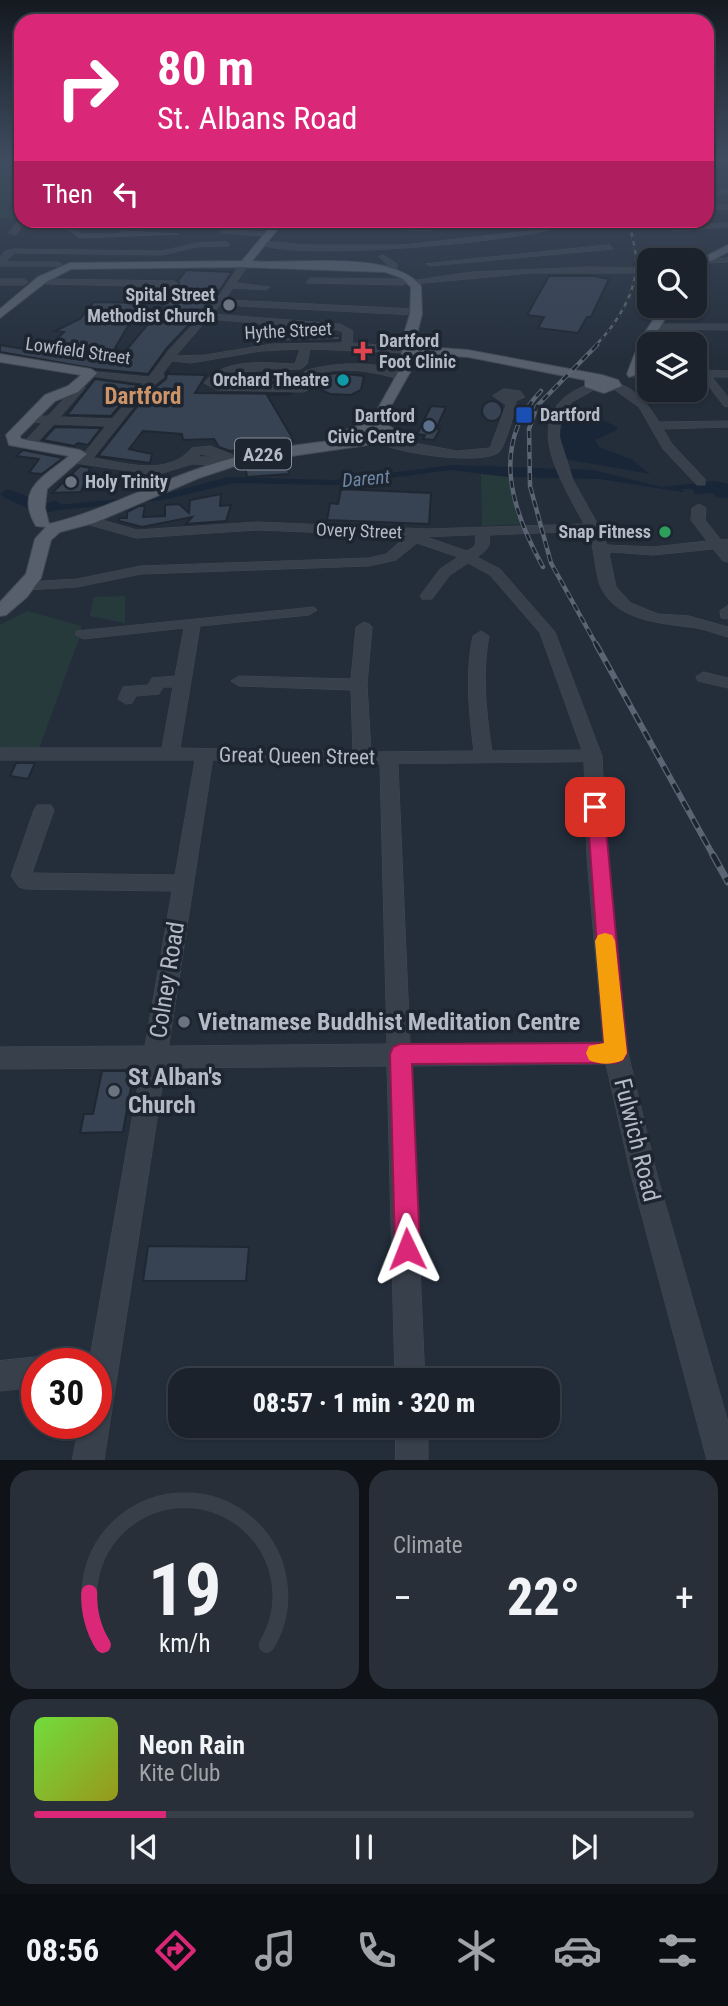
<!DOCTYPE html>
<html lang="en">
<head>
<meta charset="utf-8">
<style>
	:root { --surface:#1b222c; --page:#282f38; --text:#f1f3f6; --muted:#a0a4a9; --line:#393f48; --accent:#db2777 }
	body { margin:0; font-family:"Roboto Condensed",sans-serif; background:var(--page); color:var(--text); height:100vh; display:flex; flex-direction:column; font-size:26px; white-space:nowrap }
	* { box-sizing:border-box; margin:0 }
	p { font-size:23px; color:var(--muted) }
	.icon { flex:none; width:38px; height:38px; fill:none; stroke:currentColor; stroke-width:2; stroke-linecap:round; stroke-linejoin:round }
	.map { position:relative; height:1460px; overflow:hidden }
	.sheet { display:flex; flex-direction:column; gap:10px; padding:10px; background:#0f1318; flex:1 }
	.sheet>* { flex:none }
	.hud { position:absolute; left:14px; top:14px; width:700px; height:214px; border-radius:21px; box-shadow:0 2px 5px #0004,0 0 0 2px var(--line); background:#db2777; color:#fff; overflow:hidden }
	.buttons { position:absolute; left:637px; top:248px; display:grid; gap:14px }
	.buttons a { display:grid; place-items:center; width:70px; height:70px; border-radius:14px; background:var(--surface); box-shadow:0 2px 5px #0004,0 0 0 2px var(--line); font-size:35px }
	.speed { position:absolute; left:21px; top:1348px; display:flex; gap:14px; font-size:35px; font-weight:700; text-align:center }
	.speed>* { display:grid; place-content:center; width:91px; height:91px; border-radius:50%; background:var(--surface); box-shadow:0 2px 5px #0004,0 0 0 2px var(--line); line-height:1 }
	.speed .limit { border:10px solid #d22; background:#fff; color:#111 }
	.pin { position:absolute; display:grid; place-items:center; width:60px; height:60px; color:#fff; margin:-30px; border-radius:14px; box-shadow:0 4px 10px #0006 }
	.me { position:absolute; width:77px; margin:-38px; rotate:358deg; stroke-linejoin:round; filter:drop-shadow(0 0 5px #0008) }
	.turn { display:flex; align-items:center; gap:24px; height:147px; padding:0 28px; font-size:32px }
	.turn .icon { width:91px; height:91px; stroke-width:2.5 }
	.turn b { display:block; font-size:49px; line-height:60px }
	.then { display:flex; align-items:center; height:66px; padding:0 28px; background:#0003; gap:14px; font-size:26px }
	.big { font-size:52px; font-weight:800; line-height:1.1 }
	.sheet .tile { flex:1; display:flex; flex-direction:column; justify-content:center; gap:10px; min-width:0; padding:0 24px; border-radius:21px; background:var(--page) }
	.sheet .dial { align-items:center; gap:0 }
	.dial svg { height:182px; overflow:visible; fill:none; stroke:var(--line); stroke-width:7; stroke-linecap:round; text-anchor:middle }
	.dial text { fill:var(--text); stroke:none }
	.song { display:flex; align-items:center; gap:21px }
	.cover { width:84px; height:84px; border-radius:10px; background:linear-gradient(135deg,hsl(100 70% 55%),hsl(60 70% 35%)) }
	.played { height:7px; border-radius:4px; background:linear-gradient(90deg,var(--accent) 20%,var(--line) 20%) }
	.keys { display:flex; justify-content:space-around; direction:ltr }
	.heat { display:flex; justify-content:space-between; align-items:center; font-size:38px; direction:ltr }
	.sheet .tiles { flex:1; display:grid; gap:10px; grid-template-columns:1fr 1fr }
	.tile:last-child { grid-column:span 2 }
	.trip { position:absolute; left:168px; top:1368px; width:392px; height:70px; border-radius:21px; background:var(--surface); box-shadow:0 2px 5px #0004,0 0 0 2px var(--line); font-weight:800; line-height:70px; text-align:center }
	.menu { display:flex; height:112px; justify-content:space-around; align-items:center; background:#0b0e12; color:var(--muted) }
	.menu .icon { width:49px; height:49px }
	.menu .on { color:var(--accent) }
	.menu b { font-size:32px; color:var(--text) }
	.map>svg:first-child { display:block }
	.green { fill:#263a3c }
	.water { fill:#182638 }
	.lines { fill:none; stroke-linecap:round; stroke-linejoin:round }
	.river { fill:#182638; fill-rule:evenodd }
	.building { fill:#374252; stroke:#1f2732; stroke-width:2 }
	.minor-casing { stroke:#414954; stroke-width:1 }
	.major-casing { stroke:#414954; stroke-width:2 }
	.minor { fill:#38404b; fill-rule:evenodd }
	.major { fill:#565f6b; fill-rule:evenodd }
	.rail-far3-casing { stroke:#5a6472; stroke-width:2.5 }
	.rail-far2-casing { stroke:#5a6472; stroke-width:4.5 }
	.rail-far1-casing { stroke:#5a6472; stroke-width:6 }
	.rail-casing { stroke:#5a6472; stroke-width:7 }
	.rail-far3 { stroke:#1d2530; stroke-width:2; stroke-dasharray:4.5; stroke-linecap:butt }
	.rail-far2 { stroke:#1d2530; stroke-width:2.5; stroke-dasharray:7; stroke-linecap:butt }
	.rail-far1 { stroke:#1d2530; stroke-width:3.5; stroke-dasharray:10; stroke-linecap:butt }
	.rail { stroke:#1d2530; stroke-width:4.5; stroke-dasharray:13; stroke-linecap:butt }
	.route { fill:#db2777; stroke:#8e194d; stroke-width:2 }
	.slow { fill:#f59e0b }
	.worship-dot { fill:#6b7280; stroke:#1d2530; stroke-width:2.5 }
	.health-dot { fill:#e0444e; stroke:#1d2530; stroke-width:2.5 }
	.culture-dot { fill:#0f9aa8; stroke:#1d2530; stroke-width:2.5 }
	.transit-dot { fill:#1a4fb4; stroke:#1d2530; stroke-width:2.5 }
	.service-dot { fill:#5c6f8a; stroke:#1d2530; stroke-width:2.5 }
	.leisure-dot { fill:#2e9e5b; stroke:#1d2530; stroke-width:2.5 }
	.labels { text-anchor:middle; stroke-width:7; stroke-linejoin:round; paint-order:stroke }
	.far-poi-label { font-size:18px; font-weight:bold; fill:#b4bbc7; stroke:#1d2530; text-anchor:end }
	.far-street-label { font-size:18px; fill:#b4bbc7; stroke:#1d2530 }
	.shield { fill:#1d2530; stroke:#878e9a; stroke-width:2 }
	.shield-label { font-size:19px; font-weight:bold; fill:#b4bbc7 }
	.far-water-label { font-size:19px; font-style:italic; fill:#6e86a4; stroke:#1d2530 }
	.street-label { font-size:21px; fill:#b4bbc7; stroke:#1d2530 }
	.far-district-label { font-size:23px; font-weight:bold; fill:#ce9367; stroke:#1d2530 }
	.near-street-label { font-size:24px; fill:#b4bbc7; stroke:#1d2530 }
	.near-poi-label { font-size:24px; font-weight:bold; fill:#b4bbc7; stroke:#1d2530; text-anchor:start }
</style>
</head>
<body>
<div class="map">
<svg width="728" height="1460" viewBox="0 0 728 1460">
	<rect width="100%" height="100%" fill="#242e3b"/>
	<path class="green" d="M0,159H21V191L9,209H21V219L0,218Z
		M481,474L508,477L520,524L482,526Z
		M125,596V623L90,616L94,597Z
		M27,611L81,626V633L38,751L3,750L0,746V625Z"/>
	<path class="water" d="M572,405L617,427V430L595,440L599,447L631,459L650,474L565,459C558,441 559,420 572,405Z
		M452,465L593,470L662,487L715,481L728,484V498L715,497L713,493L695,494L692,489H683V492L599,479L508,477L451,470L337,485L234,483L163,500L48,511L47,506L161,495L228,477L335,480Z"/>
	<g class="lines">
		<path class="river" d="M8,489L44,503L56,501L64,506C47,521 21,505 3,497L0,494Z"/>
	</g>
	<path class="building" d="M186,270L232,272L215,297L167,348L148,374L96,369L0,352V345L43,352L64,332L55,331L80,319L94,302L142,303L115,348L123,354L180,286L178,281Z
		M549,276H594L609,279L591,317H587L578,333L538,328L544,317L527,315Z
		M269,328L329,332L328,336H340V340L266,342Z
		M168,370L169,374L206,375L195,393L293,394L267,395L294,441L230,451L219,447L214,439L183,440L182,434L143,431L129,449L152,454L150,463L98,456L148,393L166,379Z
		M336,373L364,376L361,390L351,395L330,394L321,390L324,375Z
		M235,375L279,376L297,377L296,383L226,380Z
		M95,379L138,385L111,416L67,415Z
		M482 411a10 10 0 1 1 20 0a10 10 0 1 1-20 0Z
		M431,406L446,407L436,429H440L434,440L423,439L425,435L417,434Z
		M55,427L101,428L88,445L78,443L74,446L43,440Z
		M23,450L63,458L42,474L29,473L39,459L16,456Z
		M286,460L289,474L247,477L245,466Z
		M80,466L90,468L81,492L52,493Z
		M341,489L431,493L429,524L327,520L330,503L338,504Z
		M221,494L220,506L231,505L226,521L186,524L192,517L142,527L119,521V518H127V512L139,506H145L143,517L165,516V505L179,504L189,513L190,500Z
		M16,763H35L28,779L10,776Z
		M102,1071H134L123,1132L80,1133L84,1114H93Z
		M148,1246L249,1247L246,1281H143Z"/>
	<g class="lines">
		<g class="minor-casing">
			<path id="minor" d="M728,189V193L707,198V194Z
				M707,205H728V209H707Z
				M43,220H50L48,226H74L81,234H118L121,231L179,234L79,238L69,230L39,228L40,225L22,226L16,235L9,233L17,222Z
				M276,220L355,225L359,227L355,229L279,224Z
				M470,220H492L427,231L371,228L375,226L427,227Z
				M528,220H536V227L580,221C542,241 293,263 256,243L260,241L308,245H402L529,231Z
				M667,220H675L676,226L728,223V227L673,231L669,229Z
				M223,229L268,232L272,234L268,236L220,233Z
				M227,242L230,246L197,247L162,255L15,253L5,262H58L62,264L58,266H0V257L5,251L14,249L162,251L197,243Z
				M610,245L613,249L430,266L426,264Z
				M383,255L397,264V268L378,271V267L388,265L379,257Z
				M728,258V262L709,263L705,261Z
				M241,263L248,265L236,283L270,287L266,290L233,288L226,298L228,300L415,309L420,312L415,315L220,305L212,314L340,324L353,331L352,343L409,347L414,350L409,353L310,349L307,364L301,369L236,372L215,382L300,386L305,371C332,362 385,359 408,377L403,380C374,372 343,365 314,375L309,389L304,392L217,390L204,383C224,357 266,363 295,364L300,349L261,351L191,363L172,361L163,373L164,377L146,391L93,458C126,463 168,477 192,448L210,446L233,455V461H225L219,465L192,464L156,475L75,463V457H81L106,426L54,424L35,445H27V439L42,423L25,421V417L48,416L76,386L85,388L60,417L112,419L143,383L91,376L86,373L87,371L149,377L169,350L217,299ZM208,319L338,330L343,332L342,343L272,344L205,355L176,356ZM200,454L217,457H199Z
				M590,267L649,268V273H531L414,284L410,281L472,272Z
				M310,278L403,279L407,282L403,285L307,283Z
				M0,279H24L28,282L24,285H0Z
				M49,279L174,281L178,284L174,287L46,284Z
				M653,324H728V330L650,329V325Z
				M649,370V376L633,377L628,374Z
				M695,370L728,371V377H712L728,397V407L724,406L701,376H695Z
				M593,383L597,384V388L572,402L561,416L559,436L573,480L597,523L607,527L601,531L607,545L653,547L707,541L691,520L692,508L699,504L706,508L705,520L721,540L728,539V562L723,561L713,549L653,555L612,552L609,554L616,587L631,603L658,614L689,616L728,627V637C717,634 707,630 696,628C663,623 615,622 600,585C594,567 595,549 588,531L489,535C492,546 486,551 477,557L500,569L555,632L602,756L607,858L628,1053L657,1175L728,1422V1460H707L631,1175L606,1064L411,1066L425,1381H395L387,1066L165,1068L104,1460H72L80,1423H96V1363H89L141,1068L0,1069V1047L145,1046L172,891L26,889L19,887L11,876L34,810L37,805H51L54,810L32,873L175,875L195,760H0V748H162L173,687H163L159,694L136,696L132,703L126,704L118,699L123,687L148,685L152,678L175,676L184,628L83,639L75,634L77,631L314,607L317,610L309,615L200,626L180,748L353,752L351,690L239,686L231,681L239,676L351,679L356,627L364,622L369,624L372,627L367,685L371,752L474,751C469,713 465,673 473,636L481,631L489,636C482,673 486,713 492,751L582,750L540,633L490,575L468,563L450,575L432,599H422L420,596L440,569L458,557L417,543L396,560L369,566L141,574L77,587L27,590L20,586L27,582L77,579L141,566L369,558L386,554L404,538L411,536L257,530L136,538L83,523L81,520L88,516L137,530L257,522L428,529L584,524C558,475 514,408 593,383ZM476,535L475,546L467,551L426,537ZM213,760L380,764L387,1044L169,1046ZM584,762L587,858L603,1042L410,1044L398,764Z
				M612,384C632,382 650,407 659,422L728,421V427L663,429L672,444L705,479V485H697L663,449L639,407L612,388Z
				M504,389L520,391L525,397L516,401C516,409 505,447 499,452C483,466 392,453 376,441L382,437L457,451L490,448L506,405L493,396Z
				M728,606V619L721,618L720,611Z
				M704,672L728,678V688L698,681L696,677Z
				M37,1357L48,1363H37V1387L0,1391V1361Z
				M396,1426H428V1460H396Z"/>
		</g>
		<g class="major-casing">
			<path id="major" d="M276,220H285L252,261C297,265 389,249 421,286L422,314L414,346L468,350L602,375L618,380L622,386L604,393L585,387V380L468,357L414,354L413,367L382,422L400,432L395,441L244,463L199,478L94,523L60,532L51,540L41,578L27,597L6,615L0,616V602L26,574L35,539L46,527L36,526C14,489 44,477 69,456L9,445L6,435L45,395L68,386L81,375L0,362V354L91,369L97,373L78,392L55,401L20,436L21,439L80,450L87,454L47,489L45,508L49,524C98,512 142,489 189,472C235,455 281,446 330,441V436L366,422L376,412L401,367L402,340L410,314L411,287L402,278L385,272L241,267L71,269L46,282L0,318V309L38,277L70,263L242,261ZM372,429L385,433L374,438L356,436Z
				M728,245V252L695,269V262Z
				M662,306H673L649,345L639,374L629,377L627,374L640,340Z"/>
		</g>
		<use href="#minor" class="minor"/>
		<use href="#major" class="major"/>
		<g class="rail-far3-casing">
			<path id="rail-far3" d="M595,346C616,325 639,290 636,258C635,245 631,233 629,220"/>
		</g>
		<g class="rail-far2-casing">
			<path id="rail-far2" d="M597,345L537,406L529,429L530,486L551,563L597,646
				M541,391C490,444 511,509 543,567"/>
		</g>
		<g class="rail-far1-casing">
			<path id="rail-far1" d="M596,644L714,857"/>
		</g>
		<g class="rail-casing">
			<path id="rail" d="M713,855L728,882"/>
		</g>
		<use href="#rail-far3" class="rail-far3"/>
		<use href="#rail-far2" class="rail-far2"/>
		<use href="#rail-far1" class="rail-far1"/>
		<use href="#rail" class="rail"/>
	</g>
	<linearGradient id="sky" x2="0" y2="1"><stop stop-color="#141920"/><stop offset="0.44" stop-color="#3f4c60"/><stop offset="1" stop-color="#3f4c60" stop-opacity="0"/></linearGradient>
	<rect width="728" height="362" fill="url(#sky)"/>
	<path class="route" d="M595,801L604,807L627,1053L623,1060L616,1063L412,1064L420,1249L416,1258L407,1262L398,1258L395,1249L390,1054L393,1047L400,1044L604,1043L587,807Z"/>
	<path class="slow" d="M605,933L612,935L615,941L627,1053L623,1060C612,1065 600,1065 589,1060L586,1053L589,1046L604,1043L595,941L598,935Z"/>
	<g class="worship-dot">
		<circle cx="229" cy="305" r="7"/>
		<circle cx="71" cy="482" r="7"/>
		<circle cx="184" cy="1022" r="7"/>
		<circle cx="114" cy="1091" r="7"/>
	</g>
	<path class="health-dot" d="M359.5 340.5h7v7h7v7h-7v7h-7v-7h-7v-7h7z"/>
	<circle class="culture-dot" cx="343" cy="380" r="7"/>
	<rect class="transit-dot" x="515" y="406" width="18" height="18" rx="3.5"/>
	<circle class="service-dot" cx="429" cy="426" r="7"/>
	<circle class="leisure-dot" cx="665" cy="532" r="7"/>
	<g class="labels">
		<g class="far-poi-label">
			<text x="215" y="301">Spital Street<tspan x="215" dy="21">Methodist Church</tspan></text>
			<text x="379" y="347" text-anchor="start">Dartford<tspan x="379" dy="21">Foot Clinic</tspan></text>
			<text x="329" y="386">Orchard Theatre</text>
			<text x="540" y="421" text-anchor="start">Dartford</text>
			<text x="415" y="422">Dartford<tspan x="415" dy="21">Civic Centre</tspan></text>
			<text x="85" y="488" text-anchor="start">Holy Trinity</text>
			<text x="651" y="538">Snap Fitness</text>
		</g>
		<g class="far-street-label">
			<text transform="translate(288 331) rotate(-3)" y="6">Hythe Street</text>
			<text transform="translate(78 351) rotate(8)" y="6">Lowfield Street</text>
			<text transform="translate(359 531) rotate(2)" y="6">Overy Street</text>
		</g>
		<rect class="shield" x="235" y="438.5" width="56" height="31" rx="5"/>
		<g class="shield-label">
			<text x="263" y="461">A226</text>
		</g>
		<g class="far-water-label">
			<text transform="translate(366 478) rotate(-5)" y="7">Darent</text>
		</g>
		<g class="street-label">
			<text transform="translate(297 756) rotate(1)" y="7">Great Queen Street</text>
		</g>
		<g class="far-district-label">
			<text x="143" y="404">Dartford</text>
		</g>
		<g class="near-street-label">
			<text transform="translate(167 980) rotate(-81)" y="8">Colney Road</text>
			<text transform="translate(637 1140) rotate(76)" y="8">Fulwich Road</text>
		</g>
		<g class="near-poi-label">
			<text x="198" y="1030">Vietnamese Buddhist Meditation Centre</text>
			<text x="128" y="1085">St Alban's<tspan x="128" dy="28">Church</tspan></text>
		</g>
	</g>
</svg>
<div class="buttons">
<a><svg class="icon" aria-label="search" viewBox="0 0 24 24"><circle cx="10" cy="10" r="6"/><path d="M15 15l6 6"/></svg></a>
<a><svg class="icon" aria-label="layers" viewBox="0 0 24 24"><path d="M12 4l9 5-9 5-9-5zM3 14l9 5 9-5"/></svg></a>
</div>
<div class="speed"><div class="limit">30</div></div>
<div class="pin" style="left:595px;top:807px;background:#d93025"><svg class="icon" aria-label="arrive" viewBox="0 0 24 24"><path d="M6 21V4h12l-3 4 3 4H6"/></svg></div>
<svg class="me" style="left:407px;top:1249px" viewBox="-20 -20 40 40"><path d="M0-17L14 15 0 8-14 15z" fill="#db2777" stroke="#fff" stroke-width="4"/></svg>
<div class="trip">08:57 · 1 min · 320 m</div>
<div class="hud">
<div class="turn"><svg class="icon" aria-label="right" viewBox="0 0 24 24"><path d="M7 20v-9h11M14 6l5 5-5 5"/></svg><div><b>80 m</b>St. Albans Road</div></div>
<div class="then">Then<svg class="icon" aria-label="left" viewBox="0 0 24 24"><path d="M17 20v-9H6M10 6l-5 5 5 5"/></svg></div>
</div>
</div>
<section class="sheet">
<div class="tiles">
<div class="tile dial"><svg viewBox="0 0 100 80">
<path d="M14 69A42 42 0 1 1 86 69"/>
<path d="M14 69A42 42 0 0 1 8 46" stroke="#db2777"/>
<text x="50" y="56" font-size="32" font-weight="700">19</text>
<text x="50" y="72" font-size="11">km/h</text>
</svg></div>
<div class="tile"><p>Climate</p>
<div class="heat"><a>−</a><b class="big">22°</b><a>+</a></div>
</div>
<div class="tile">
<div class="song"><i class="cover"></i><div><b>Neon Rain</b><p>Kite Club</p></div></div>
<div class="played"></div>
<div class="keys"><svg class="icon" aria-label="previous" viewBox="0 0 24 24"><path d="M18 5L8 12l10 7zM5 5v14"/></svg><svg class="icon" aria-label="pause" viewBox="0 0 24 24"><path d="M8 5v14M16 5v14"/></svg><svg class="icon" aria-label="next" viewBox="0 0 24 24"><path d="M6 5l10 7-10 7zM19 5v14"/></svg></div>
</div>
</div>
</section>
<nav class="menu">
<b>08:56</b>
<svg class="icon on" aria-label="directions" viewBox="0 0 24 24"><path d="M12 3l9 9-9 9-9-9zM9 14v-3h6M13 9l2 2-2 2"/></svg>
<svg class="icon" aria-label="music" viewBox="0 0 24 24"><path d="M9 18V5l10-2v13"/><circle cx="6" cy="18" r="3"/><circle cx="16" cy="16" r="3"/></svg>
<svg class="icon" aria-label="phone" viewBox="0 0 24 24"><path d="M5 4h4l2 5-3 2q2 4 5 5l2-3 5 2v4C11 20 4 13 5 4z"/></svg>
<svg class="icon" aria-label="climate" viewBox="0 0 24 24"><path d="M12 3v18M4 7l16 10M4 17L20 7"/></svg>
<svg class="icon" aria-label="car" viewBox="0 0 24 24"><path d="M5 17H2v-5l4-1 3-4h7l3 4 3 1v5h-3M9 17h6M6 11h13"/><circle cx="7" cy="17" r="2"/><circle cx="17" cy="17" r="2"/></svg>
<svg class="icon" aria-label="filters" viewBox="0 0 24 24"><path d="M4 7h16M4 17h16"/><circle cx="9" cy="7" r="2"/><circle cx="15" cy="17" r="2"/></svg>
</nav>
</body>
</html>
